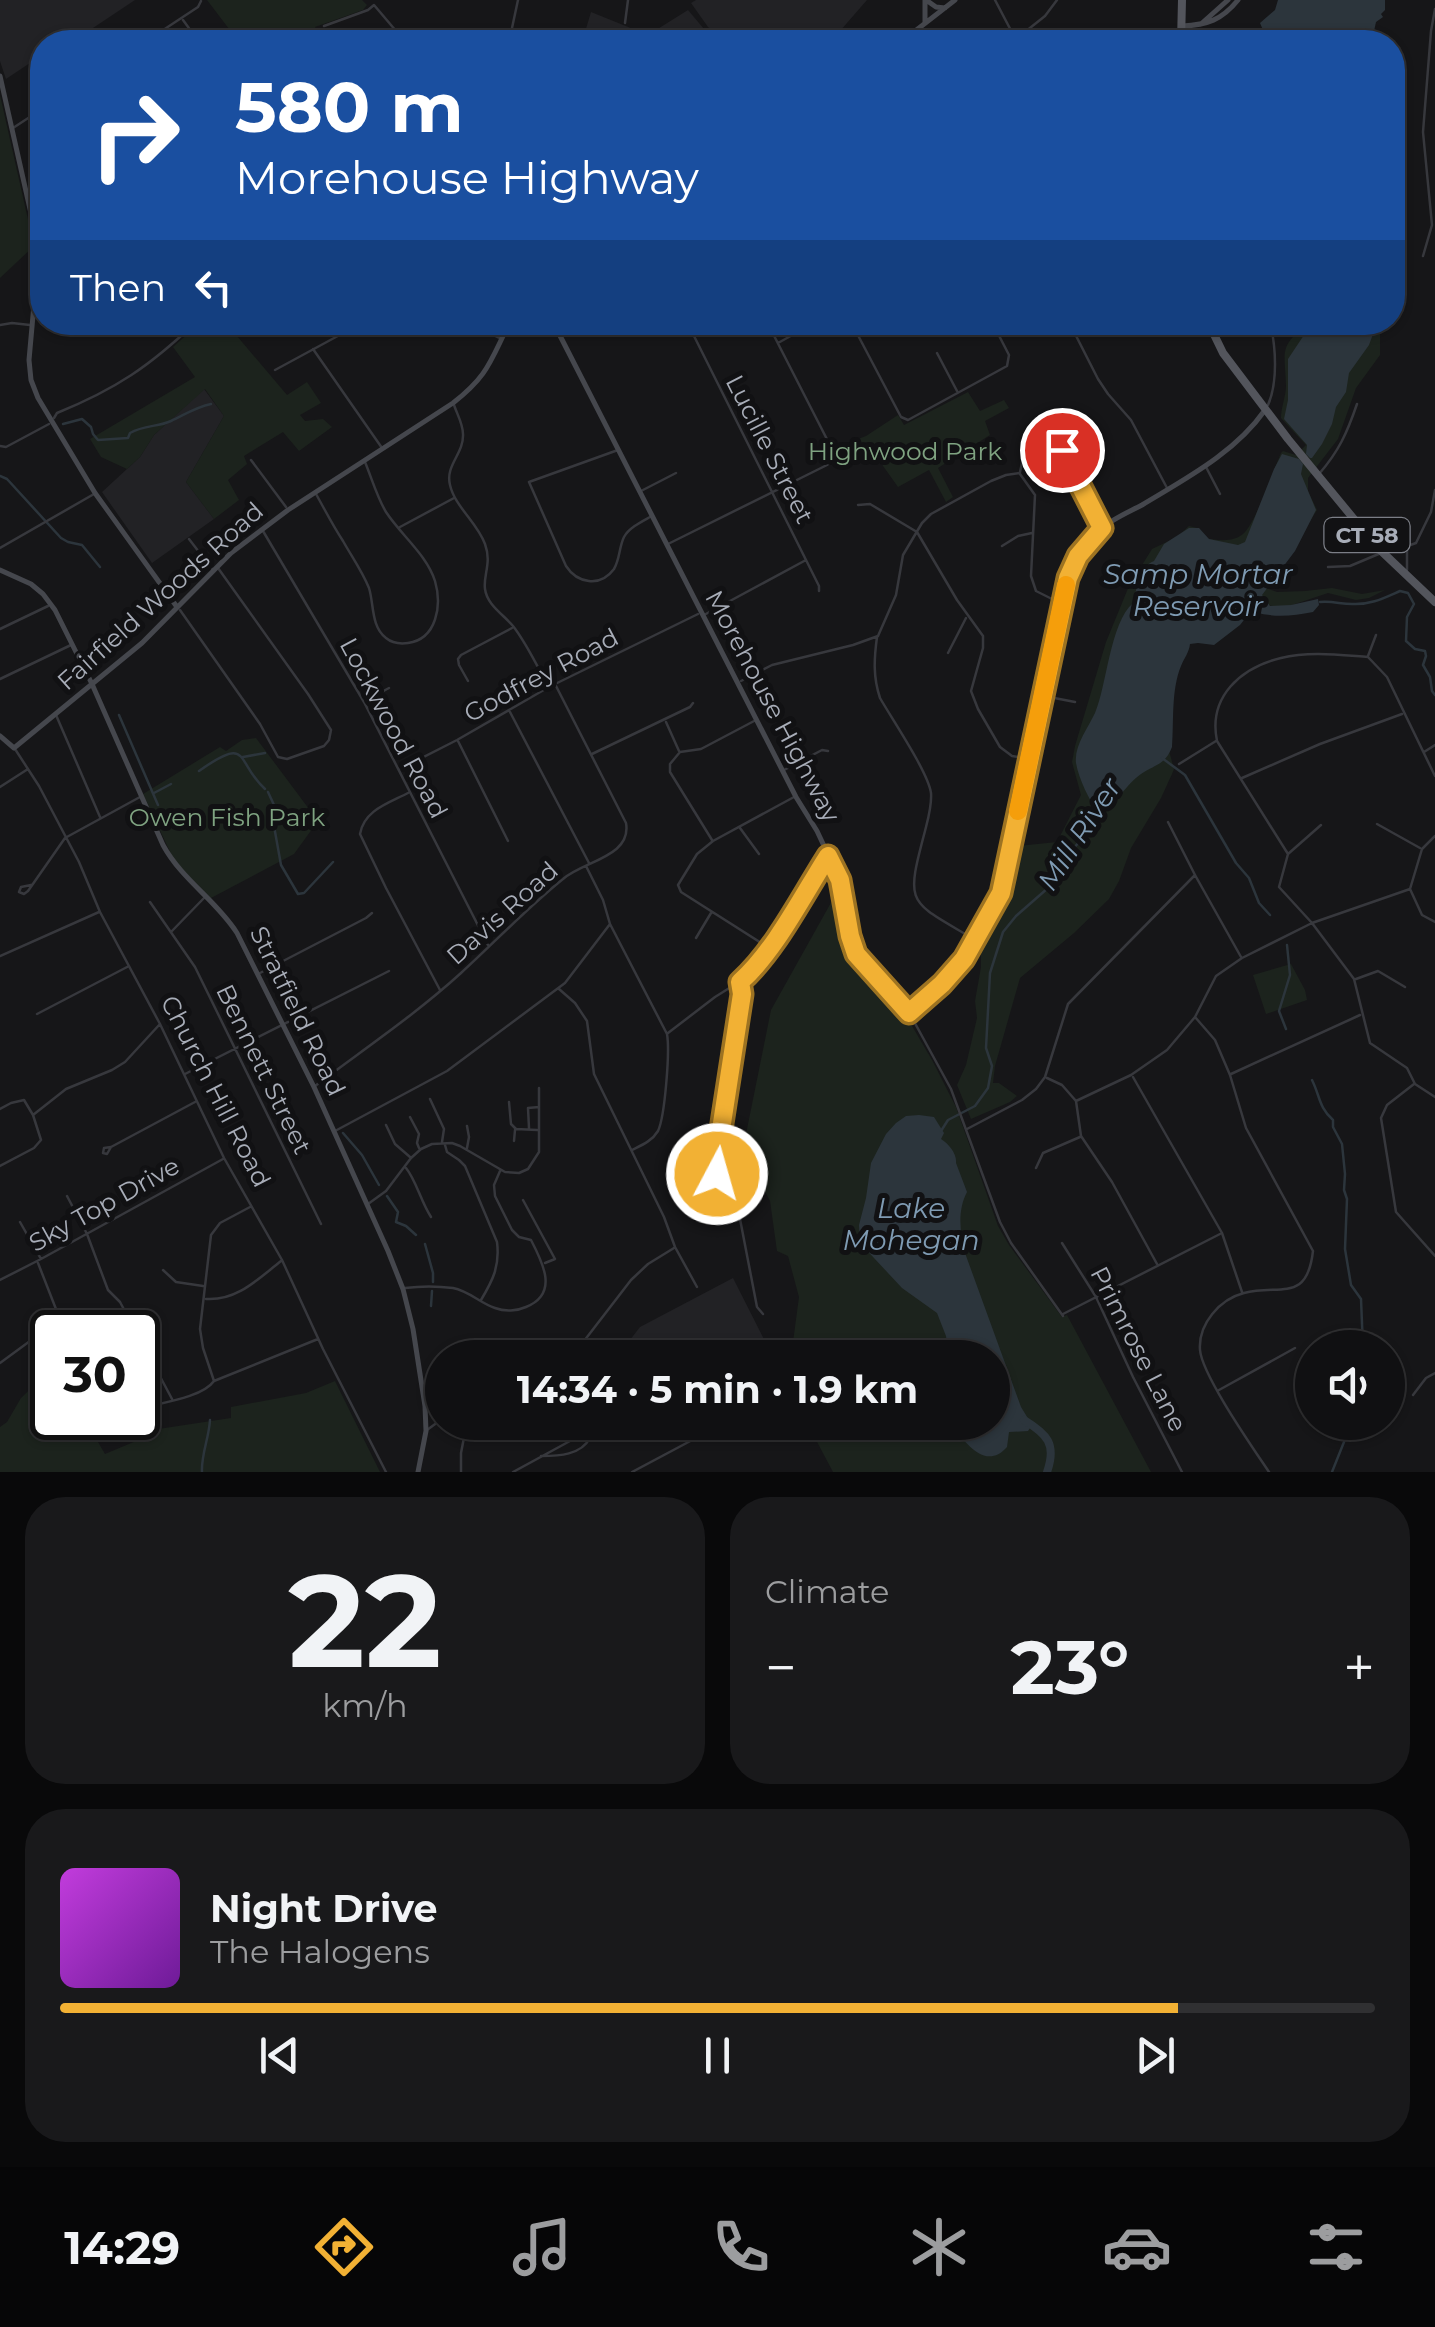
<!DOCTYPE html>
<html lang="en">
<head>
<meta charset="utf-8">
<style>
	:root { --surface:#101012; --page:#19191b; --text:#f1f3f6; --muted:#9c9d9f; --line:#303032; --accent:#f2b134 }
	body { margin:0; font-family:Montserrat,sans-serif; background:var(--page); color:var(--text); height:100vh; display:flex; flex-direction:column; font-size:38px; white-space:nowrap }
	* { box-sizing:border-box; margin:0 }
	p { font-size:32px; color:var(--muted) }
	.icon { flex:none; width:55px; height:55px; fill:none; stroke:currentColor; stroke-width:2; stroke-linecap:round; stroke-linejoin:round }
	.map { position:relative; height:1472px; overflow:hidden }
	.side { display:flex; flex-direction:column; gap:25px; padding:25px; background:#09090a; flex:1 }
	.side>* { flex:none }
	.hud { position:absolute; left:30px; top:30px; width:1375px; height:305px; border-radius:40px; box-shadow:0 2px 8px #0004,0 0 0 2px var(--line); background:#1a4fa0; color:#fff; overflow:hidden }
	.tools { position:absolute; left:1295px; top:1330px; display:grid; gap:20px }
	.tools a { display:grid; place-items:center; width:110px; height:110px; border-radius:50%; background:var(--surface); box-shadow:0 2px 8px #0004,0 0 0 2px var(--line); font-size:50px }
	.speed { position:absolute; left:30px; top:1310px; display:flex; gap:20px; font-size:50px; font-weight:700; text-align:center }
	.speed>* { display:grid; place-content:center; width:130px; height:130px; border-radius:50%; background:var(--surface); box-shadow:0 2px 8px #0004,0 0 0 2px var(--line); line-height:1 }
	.speed .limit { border:5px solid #111; border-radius:15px; background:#fff; color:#111 }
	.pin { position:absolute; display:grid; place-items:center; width:85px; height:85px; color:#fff; margin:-42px; border:5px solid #fff; border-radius:50%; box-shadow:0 2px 10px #0007 }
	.me { position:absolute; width:110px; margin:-55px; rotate:6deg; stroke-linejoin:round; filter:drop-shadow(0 0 8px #0008) }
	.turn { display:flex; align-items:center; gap:35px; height:210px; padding:0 40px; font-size:45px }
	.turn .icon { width:130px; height:130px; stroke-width:2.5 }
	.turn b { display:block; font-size:70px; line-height:85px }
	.then { display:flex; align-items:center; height:95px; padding:0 40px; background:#0003; gap:20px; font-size:38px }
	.big { font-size:75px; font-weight:700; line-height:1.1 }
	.side .widget { flex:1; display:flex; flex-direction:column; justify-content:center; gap:15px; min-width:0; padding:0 35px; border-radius:40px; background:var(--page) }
	.side .dial { align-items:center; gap:0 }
	.dial b { font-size:130px; line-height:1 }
	.song { display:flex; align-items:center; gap:30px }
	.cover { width:120px; height:120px; border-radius:15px; background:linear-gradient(135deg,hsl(290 70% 55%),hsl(280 70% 35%)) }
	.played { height:10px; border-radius:5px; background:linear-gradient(90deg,var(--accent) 85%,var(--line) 85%) }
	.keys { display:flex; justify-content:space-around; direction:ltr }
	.heat { display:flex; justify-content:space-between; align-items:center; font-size:55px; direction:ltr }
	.side .tiles { flex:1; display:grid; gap:25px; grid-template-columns:1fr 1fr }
	.widget:last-child { grid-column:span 2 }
	.trip { position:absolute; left:425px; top:1340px; width:585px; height:100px; border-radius:50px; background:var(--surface); box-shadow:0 2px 8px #0004,0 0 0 2px var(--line); font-weight:700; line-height:100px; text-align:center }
	.menu { display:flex; height:160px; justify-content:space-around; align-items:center; background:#060607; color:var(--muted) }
	.menu .icon { width:70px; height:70px }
	.menu .on { color:var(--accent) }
	.menu b { font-size:45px; color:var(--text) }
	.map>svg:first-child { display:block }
	.built { fill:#222225 }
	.green { fill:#1c231d }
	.water { fill:#2c353c }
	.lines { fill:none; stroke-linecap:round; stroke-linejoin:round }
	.stream { stroke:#2c353c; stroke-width:2.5 }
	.river { stroke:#2c353c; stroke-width:8 }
	.street { stroke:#37383d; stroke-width:2.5 }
	.secondary { stroke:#45474d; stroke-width:5 }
	.primary { stroke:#53555c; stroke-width:8 }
	.route-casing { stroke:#9d7322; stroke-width:25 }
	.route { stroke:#f2b134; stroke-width:18 }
	.slow { stroke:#f59e0b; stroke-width:18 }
	.labels { text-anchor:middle; stroke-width:10; stroke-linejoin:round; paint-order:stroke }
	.shield { fill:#111113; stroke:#7b7e86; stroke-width:2.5 }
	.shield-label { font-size:22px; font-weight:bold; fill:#a8adb8 }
	.street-label { font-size:25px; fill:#a8adb8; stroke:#111113 }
	.park-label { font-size:25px; fill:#7fa381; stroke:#111113 }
	.water-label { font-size:28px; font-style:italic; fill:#7f9bb3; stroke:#111113 }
</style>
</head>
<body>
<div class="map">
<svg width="1435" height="1472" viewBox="0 0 1435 1472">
	<rect width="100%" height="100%" fill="#161618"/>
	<path class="built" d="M0,0H135L93,28L76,33L62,42H42V55L6,79L0,61Z
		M696,0H867L840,31L849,42H725L708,27L691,3Z
		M688,10L715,42H582L591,12L648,35Z
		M204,389L224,416L186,482L214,519L152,563L102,492L140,457L154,435Z
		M733,1278L773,1357L616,1358L640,1327Z"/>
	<path class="green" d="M207,0H362L367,5L363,10L315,27L324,42H239Z
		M0,95L34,246L0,278Z
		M200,323H226L287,395L307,382L321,403L300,415L305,421L323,419L332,427L299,451L283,432L244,456L247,464L228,480L239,500L214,519L186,482L224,416L205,389L154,435L140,457L127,469L101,457L90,439L195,377L173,347Z
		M1309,323H1377V325L1380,326V355L1356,388L1338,439L1308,478V491L1317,510L1310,521L1299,530L1263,582L1269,589L1277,592L1305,591L1332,588L1362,594L1385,590L1369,598L1356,600L1328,593L1286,607L1251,604L1180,639L1168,747L1174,769L1172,774L1161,798L1131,848L1119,881L1109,899L1074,933L1020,978L995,1066L993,1083H999L1017,1096L1010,1102L971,1119L957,1085L966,1065L977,1018L975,1001L981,967V944L1005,896L1018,846L1057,842L1081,795L1072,762L1075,746L1106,642L1129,586L1152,549L1177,537L1189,526L1197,528L1204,538C1217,540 1232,543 1243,534C1256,523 1273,471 1281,453L1283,451L1296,455L1306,445L1281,418C1281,407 1286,396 1286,386C1285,350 1278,347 1309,323Z
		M968,392L980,411L1004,400L1009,408L985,421L990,435L938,468L953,497L946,502L929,470L898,487L866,442L835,450L834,448L866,436L898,415L904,425Z
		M256,738L318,821L294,854L211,898L178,865L172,856L143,794L220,747L226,751L242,740Z
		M839,893L845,936L855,958L905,1014L932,1060L956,1107L998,1226L1009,1245L1062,1317L1067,1315L1151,1472H833L807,1423L992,1422V1358L791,1357L799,1297L788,1256L777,1251L770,1201L743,1149L771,1010L833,899Z
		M1291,964L1305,990L1307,1000L1266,1014L1253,975Z
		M52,1368V1418H84L105,1454L136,1441L145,1431L231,1418V1407L306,1393L335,1381L380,1472H0V1427L7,1422L21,1398Z"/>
	<path class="water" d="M1278,0H1385V10L1381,14L1383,17L1376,22L1373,36L1375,42H1256L1263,30L1260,23L1275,10Z
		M1315,323H1377L1369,345L1349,373L1346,392L1336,407L1332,424L1322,444L1312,458H1310L1306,454L1307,445L1284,419L1288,400V359L1306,332Z
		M1282,454L1299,459L1303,464L1301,474L1316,510L1295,551L1262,595L1270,606L1291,605L1318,599L1319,605L1313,612C1292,616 1275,618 1255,612L1248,615L1240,625L1214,645L1198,643L1190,644C1189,653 1184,658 1181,666C1171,690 1174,721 1172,747C1165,765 1156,764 1141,774C1125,785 1117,805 1098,813C1089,799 1079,780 1076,763C1074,746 1088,728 1095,713C1107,685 1110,623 1133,603C1137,589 1139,566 1154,561L1164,544L1189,528H1199L1209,539L1238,545L1245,542L1274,469Z
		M919,1115L934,1117L944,1133L941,1139C949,1144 957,1154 956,1163L967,1192C957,1211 960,1233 965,1253L1021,1407L1032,1425L1028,1431L1009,1432L1007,1447C985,1472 964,1441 950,1423L992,1422V1358L949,1357L946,1336L937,1313L902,1288L860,1243L859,1225L866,1198L871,1163L886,1134L896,1123L906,1116Z"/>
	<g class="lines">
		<path class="stream" d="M63,424L82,419L91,427L93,434L98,440L128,438L130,433C144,425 158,427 171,421C184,415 196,407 211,404
			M0,476L7,479L61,538L68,542L82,545L100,567
			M1320,602C1334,601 1340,604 1352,604C1371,605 1384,598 1400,591L1408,593L1414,604L1407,617L1406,641L1415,649L1425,651L1426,656L1423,665L1430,677L1432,691L1435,695
			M95,661L98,668
			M119,715L158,805
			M243,757L265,753
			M1162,758L1185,775L1236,863L1249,878L1259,903L1270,915
			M199,771C251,734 235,762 265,789
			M268,792L274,805V826L281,865L298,894L304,893L333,862
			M154,793L171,784
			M1286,1029L1279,1011L1290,975L1287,945
			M1312,1080C1320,1096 1319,1108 1333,1120V1127L1342,1144L1345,1174L1344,1190L1347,1199L1345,1249L1351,1285L1361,1299L1363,1348
			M941,1131L948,1120L975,1106L988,1088L992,1066L986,1048L990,973L1003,932L1016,916L1048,888L1067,856L1085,835L1090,822L1098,813
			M343,1133L362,1155L379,1185
			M387,1196L398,1212L396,1222L406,1226L416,1235
			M425,1244L433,1273V1282
			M431,1306L432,1291
			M202,1472C201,1455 209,1438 210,1420
			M1332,1472L1352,1422"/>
		<path class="river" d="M1024,1420C1047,1434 1057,1444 1047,1472"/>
		<path class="street" d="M995,0L1017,42
			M183,20L199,42
			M625,23L628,0
			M324,26L368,10L374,5L402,38L409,42
			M918,30L924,42
			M1015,40L1045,16L1057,0
			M145,42L198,7L201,1
			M447,42L510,36
			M509,42L518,0
			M1125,42L1134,36
			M13,128L42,109
			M1423,256L1432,225L1423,132L1431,31L1435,9
			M465,322L500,338
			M687,322L819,586V591
			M851,322L901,417L908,420L1007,366L1009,355L992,322
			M1069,322L1098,379L1108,394L1131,420L1167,488
			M0,325L12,323L30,325
			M778,343L816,322
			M313,349L382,448
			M937,353L957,391
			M275,370L347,331
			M454,405C457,414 463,424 463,434C464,454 445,465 450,485C455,507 477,522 485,544C492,563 483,575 485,589C487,605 504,615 513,626C527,644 537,666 548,686
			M1268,405C1278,382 1276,347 1270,322
			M54,418L57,413C116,389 150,366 196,322
			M0,446L6,447L49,424
			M618,450L529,482L566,566C577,583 600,588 614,569C620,559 619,547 624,537C629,528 641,522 650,517
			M1063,450L1101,527
			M251,460L286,507
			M1206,467L1220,494
			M1020,472L1029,430L1036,418
			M1020,474L1035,495L1031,576L1036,591L1058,602
			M1319,474C1339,451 1347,433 1357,404
			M641,491L676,473
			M316,494C325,510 333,526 343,541C352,557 362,571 369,588C374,604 371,627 386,638C392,643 401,644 408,643C437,639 442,605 435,581C427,555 401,535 386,512C377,497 372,479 365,462
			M858,505L870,504L917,532L957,600L983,636V648L971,691L978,709L1000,747L1012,756L1025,758
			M400,527L454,498
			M263,531L364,702L488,945
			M189,539L212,569
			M668,544L827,465L832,460L834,453L767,322
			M1002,546L1018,536L1032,533
			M1383,547L1402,548L1416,543L1431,512L1435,490
			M0,548L94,494
			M1407,548V570
			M1328,567L1350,566L1381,553
			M180,610L260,724L278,757L287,759L324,746L329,740L331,730L308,694L218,568
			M704,615L806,560
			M0,629L48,606
			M877,637C874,659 873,677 880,698C892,719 928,772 931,793C932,806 928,819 925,831C905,906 908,900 972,938
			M948,653L966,618
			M1368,656L1376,635
			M0,679L71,645
			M468,681L459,665L458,659L461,655L512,628
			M741,681L772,665L853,645L878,636L896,595L903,555L922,523L931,514L991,481L1006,475L1020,473
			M1044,696L1075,702
			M365,701L389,688
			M510,712L589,863
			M56,715L100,817
			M666,722L679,751
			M458,741L508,841
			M15,749L39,786L79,862L100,912L160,1024L224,1158L282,1260L323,1349L386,1472
			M1424,752L1435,745
			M592,754L690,707L693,703
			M1179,764L1216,741
			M400,769L457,740L549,687L698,614
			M784,770L822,750L828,751
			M1242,778L1320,744L1402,714
			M0,787L28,769
			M408,793C389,803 364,810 360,834L386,888L440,990
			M1168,822L1195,875L1241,957
			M1377,824L1420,848
			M1321,825L1288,854L1279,887L1312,923L1354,979L1370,1043L1407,1068L1415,1084L1435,1097
			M740,828L759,854
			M1435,836L1422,849L1410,889L1422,915L1435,922
			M712,840L670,772V764L680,752L701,749L756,720
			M1288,854L1217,741C1208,697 1240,668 1281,658C1309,651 1340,655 1368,657L1387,677L1435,776
			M586,866L603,900L610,924L667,1034C670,1051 665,1116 658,1131C652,1141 642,1145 632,1150
			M31,885L21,887L19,892L24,894L28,891L65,838L140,797
			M150,902L195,967L321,1224
			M171,932L204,898
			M696,938L711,913
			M769,948L681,892L678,885L697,854L713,841L794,797
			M0,956L99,912
			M260,973L366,918L372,913
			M1356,979L1378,971L1405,987
			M559,989L575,1003L587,1021L594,1074L664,1217L675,1247L697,1287
			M37,1014L129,966
			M911,1016L951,1089L1000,1222L1011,1243L1063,1316
			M1195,1017L1215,1040L1230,1075L1246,1128L1313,1251C1307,1303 1281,1284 1244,1293C1220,1299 1198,1324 1200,1350C1202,1375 1253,1448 1269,1472
			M668,1033L715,997L739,982
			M185,1074L389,971
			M1231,1074L1360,1015
			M1133,1077L1222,1233L1242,1292
			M1047,1078L1062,1085L1076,1101L1081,1136L1112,1182L1157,1264
			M1414,1084L1387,1105L1381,1118L1396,1212L1435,1256
			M315,1086C364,1049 416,1014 461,973C495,942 527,908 563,879C583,861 632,857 626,823L555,684
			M430,1099L444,1129L442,1142
			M1076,1101L1131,1075L1167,1050L1195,1017L1216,976L1242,958L1312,923L1410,889
			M509,1102L511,1124L516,1129L537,1130
			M0,1109L11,1103L24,1100L33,1115L41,1140L34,1148L0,1166
			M33,1115L66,1089L112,1070L125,1062L160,1024
			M410,1117L419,1134L417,1143L419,1148
			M386,1125L395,1144L410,1157
			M467,1126L469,1137L467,1148
			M529,1128L528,1108L539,1107
			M967,1129L1022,1100L1036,1089L1045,1077L1068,1004L1195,875
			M335,1131L447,1071L565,983L610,924
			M514,1141L515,1130
			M445,1145L447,1152L459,1160L465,1166L497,1242C500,1266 493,1280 481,1300
			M111,1147L104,1148L103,1153L107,1154L111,1147L195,1102
			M406,1168C416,1180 421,1202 431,1217
			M1036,1168L1043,1153L1080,1137
			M67,1196L87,1234L108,1290L120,1302L136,1332
			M523,1200L555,1259L545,1263
			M368,1204L386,1191L411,1158L421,1149L432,1144L452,1143L460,1146L505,1172L519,1173L528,1169L539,1152V1088
			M20,1222L41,1259
			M1062,1243L1096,1297L1133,1377L1182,1472
			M38,1263L63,1327L71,1332
			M163,1270L176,1282L203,1286
			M0,1280L41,1259L223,1159
			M405,1288C420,1286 438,1286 453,1288C469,1291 480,1303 495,1308C505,1312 517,1311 526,1307C559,1294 543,1263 531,1240L519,1237L512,1230L495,1196L494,1185L500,1171
			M206,1299C237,1301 258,1279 281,1261
			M763,1314L757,1307L740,1219L717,1174L716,1162L741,995L740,982C775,952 802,896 827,857
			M1063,1314L1220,1234
			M138,1335L172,1399
			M575,1354L586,1358
			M569,1358L574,1354L631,1280L648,1264L674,1248
			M0,1363L30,1341L62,1327
			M214,1381L203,1348L200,1329L211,1235L220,1223L250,1207
			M1219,1390L1295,1348
			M1413,1395L1426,1378L1435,1373
			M427,1407L442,1417
			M138,1409C159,1403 202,1398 214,1381L318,1339
			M427,1430L442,1419
			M461,1472V1453L467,1422
			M513,1472L581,1435L588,1436L590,1438C581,1455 559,1456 541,1456
			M632,1472L726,1422"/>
		<path class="secondary" d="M925,0V23
			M926,0L936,7L945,8
			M1201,24L1228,0
			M1182,26C1207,25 1222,20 1238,0
			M901,42L955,0
			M0,76L39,249L29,360L31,380L38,398L95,493L177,607
			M553,322L796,797L817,831L840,880L850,935L857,954L909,1013L942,984L964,959L1001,893L1061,603C1069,575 1079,549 1101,529C1112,519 1129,512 1142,505C1185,479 1235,453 1265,410
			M0,570L31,584L43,594L55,610L92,684L163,845C182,880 216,900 237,933L314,1087L388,1251L403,1289L413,1329L425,1406L426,1431L418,1472
			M0,736L14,748L142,643L231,553L288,510L453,403C489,375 490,361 510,322"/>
		<path class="primary" d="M1181,42L1182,0
			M1208,322L1223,353L1288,439L1377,547L1435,602"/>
	</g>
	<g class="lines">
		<g class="route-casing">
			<path id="route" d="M717,1174L716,1162L742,994L740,982C775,951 803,895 828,856L840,880L850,936L856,954L909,1013L942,984L964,959L1001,893L1068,578L1078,556L1102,528L1062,450"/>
		</g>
		<use href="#route" class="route"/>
		<path class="slow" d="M1018,811L1066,585"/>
	</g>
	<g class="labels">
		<rect class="shield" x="1324.5" y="518" width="85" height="34" rx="8"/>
		<g class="shield-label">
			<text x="1367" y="543">CT 58</text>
		</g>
		<g class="street-label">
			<text transform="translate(770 449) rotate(63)" y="9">Lucille Street</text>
			<text transform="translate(160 596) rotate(-42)" y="9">Fairfield Woods Road</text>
			<text transform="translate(541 675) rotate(-28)" y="9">Godfrey Road</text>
			<text transform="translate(773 706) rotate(62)" y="9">Morehouse Highway</text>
			<text transform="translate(394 728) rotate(62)" y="9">Lockwood Road</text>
			<text transform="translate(502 913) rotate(-42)" y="9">Davis Road</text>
			<text transform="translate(298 1011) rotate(64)" y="9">Stratfield Road</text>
			<text transform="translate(264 1069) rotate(64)" y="9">Bennett Street</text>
			<text transform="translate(216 1091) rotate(63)" y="9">Church Hill Road</text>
			<text transform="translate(104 1204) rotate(-29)" y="9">Sky Top Drive</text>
			<text transform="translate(1139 1349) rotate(63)" y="9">Primrose Lane</text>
		</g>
		<g class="park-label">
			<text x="905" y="460">Highwood Park</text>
			<text x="227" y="826">Owen Fish Park</text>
		</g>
		<g class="water-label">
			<text x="1198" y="584">Samp Mortar<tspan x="1198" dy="32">Reservoir</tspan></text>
			<text transform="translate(1079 834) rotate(-57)" y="10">Mill River</text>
			<text x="911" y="1218">Lake<tspan x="911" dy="32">Mohegan</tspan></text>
		</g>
	</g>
</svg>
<div class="tools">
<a><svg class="icon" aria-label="sound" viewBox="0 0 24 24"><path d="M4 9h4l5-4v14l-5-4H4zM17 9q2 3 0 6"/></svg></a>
</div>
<div class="speed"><div class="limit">30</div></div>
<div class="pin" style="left:1062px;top:450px;background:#d93025"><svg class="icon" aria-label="arrive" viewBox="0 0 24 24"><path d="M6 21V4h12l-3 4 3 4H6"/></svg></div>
<svg class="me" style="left:717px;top:1174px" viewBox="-20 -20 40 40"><circle r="17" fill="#f2b134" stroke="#fff" stroke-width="3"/><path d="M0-11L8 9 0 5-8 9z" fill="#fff"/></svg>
<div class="trip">14:34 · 5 min · 1.9 km</div>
<div class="hud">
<div class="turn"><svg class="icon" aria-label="right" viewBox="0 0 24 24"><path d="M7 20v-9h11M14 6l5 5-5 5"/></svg><div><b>580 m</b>Morehouse Highway</div></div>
<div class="then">Then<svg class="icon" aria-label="left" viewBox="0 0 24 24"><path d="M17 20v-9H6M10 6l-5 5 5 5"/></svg></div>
</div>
</div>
<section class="side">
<div class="tiles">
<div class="widget dial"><b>22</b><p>km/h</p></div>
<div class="widget"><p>Climate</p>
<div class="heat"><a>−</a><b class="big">23°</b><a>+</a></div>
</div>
<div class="widget">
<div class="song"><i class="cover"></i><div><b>Night Drive</b><p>The Halogens</p></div></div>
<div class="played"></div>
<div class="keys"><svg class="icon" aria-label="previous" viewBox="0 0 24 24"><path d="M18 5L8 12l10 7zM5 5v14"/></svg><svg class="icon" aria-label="pause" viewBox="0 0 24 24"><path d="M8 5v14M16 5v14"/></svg><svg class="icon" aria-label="next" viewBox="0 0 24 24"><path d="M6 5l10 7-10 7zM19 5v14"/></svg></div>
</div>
</div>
</section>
<nav class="menu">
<b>14:29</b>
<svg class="icon on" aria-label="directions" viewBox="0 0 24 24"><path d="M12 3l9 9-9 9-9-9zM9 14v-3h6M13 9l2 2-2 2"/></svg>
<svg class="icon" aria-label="music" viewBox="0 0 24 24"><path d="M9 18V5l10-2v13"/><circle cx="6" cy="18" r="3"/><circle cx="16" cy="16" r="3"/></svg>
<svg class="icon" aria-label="phone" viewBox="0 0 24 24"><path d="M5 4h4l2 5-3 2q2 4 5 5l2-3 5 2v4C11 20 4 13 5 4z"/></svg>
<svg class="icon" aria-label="climate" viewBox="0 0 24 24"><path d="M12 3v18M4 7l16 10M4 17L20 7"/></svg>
<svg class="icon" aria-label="car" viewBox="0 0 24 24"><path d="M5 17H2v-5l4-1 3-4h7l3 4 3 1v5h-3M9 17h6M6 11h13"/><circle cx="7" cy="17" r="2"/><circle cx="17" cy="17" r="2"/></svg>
<svg class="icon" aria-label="filters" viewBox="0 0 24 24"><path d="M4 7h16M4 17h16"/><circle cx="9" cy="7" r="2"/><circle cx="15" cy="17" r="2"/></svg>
</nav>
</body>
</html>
